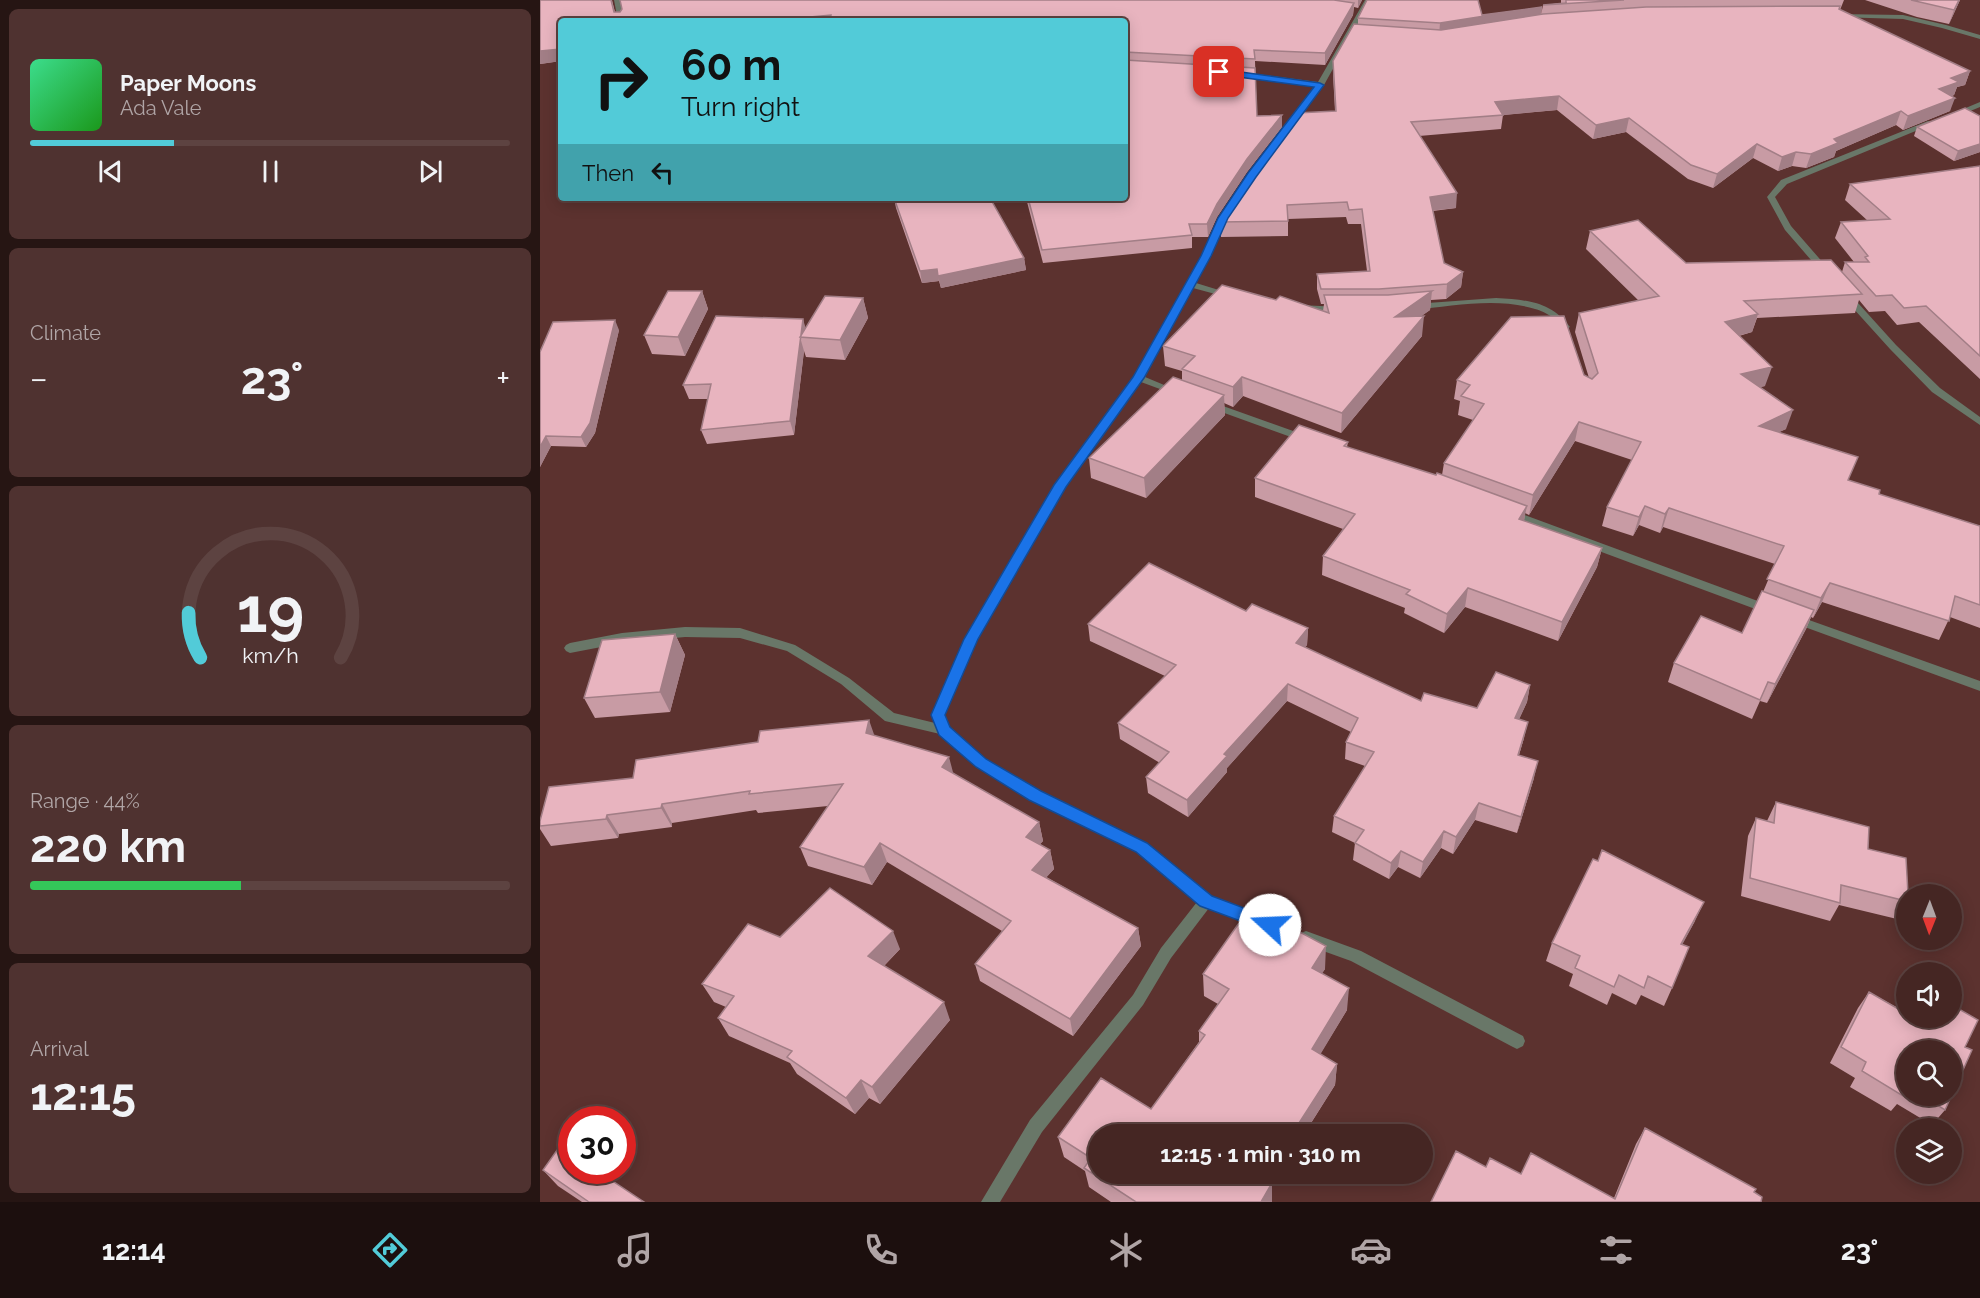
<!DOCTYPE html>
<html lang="en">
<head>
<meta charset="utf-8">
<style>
	:root { --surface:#452623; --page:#4f3230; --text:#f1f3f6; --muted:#b0a5a6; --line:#5d4341; --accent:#52cbd8 }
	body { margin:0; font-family:Raleway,sans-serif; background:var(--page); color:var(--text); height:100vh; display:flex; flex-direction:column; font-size:22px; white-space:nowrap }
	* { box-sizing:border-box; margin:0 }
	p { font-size:20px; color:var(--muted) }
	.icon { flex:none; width:33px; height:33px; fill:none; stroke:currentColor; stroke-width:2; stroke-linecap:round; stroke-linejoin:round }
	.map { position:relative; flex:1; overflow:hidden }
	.details { display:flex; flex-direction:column; gap:9px; padding:9px; background:#261513; width:540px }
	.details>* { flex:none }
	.top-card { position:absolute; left:18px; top:18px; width:570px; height:183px; border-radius:6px; box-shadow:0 3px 15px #0003,0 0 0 2px var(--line); background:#52cbd8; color:#111; overflow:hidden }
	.needle { width:39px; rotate:181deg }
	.fabs { position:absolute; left:1356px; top:884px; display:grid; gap:12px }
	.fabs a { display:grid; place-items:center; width:66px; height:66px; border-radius:50%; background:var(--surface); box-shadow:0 3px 15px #0003,0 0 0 2px var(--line); font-size:30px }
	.speed { position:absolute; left:18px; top:1106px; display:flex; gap:12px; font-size:30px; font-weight:700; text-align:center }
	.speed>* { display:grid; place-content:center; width:78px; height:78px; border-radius:50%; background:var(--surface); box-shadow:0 3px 15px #0003,0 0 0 2px var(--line); line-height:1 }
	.speed .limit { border:9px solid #d22; background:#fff; color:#111 }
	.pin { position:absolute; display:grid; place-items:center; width:51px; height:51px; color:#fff; margin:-26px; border-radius:12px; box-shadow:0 3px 9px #0006 }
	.me { position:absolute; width:66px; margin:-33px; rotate:290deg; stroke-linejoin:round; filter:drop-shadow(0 0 4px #0008) }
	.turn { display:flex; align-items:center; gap:21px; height:126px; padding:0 24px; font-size:27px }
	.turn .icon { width:78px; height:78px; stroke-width:2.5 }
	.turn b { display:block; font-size:42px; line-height:51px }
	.then { display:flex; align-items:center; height:57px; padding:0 24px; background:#0003; gap:12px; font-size:22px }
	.big { font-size:45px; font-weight:700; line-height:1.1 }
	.details .tile { flex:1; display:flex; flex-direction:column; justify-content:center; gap:9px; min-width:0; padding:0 21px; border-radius:9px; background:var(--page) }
	.details .dial { align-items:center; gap:0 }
	.dial svg { height:156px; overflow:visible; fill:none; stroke:var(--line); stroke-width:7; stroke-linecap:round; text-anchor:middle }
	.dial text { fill:var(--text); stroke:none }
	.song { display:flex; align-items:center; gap:18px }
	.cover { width:72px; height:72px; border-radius:9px; background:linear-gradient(135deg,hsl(150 70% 55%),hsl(120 70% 35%)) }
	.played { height:6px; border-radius:3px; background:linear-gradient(90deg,var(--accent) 30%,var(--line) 30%) }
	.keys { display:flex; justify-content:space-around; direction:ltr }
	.heat { display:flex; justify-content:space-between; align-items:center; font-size:33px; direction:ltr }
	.charge { height:9px; border-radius:4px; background:linear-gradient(90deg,#34c759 44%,var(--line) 0) }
	.trip { position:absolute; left:548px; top:1124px; width:345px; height:60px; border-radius:30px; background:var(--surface); box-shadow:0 3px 15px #0003,0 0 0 2px var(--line); font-weight:700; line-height:60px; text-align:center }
	.menu { display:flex; height:96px; justify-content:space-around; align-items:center; background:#1c0f0e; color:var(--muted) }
	.menu .icon { width:42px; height:42px }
	.menu .selected { color:var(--accent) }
	.menu b { font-size:27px; color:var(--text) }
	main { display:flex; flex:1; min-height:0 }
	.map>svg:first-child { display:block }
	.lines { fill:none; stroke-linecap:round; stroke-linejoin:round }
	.street { fill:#697768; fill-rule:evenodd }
	.wall { fill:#c89ba4; fill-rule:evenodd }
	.shaded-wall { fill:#a27e86 }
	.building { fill:#e8b4bf; stroke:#a27e86; stroke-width:1.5 }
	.route { fill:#1a73e8; stroke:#114b97; stroke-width:1.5 }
</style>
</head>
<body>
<main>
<section class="details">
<div class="tile">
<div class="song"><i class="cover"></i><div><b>Paper Moons</b><p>Ada Vale</p></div></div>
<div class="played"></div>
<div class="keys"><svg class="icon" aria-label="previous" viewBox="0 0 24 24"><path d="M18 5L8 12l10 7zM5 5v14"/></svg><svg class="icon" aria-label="pause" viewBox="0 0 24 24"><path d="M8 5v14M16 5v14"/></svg><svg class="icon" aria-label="next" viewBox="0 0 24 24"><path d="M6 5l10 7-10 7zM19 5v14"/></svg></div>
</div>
<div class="tile"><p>Climate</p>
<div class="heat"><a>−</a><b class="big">23°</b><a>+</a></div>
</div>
<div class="tile dial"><svg viewBox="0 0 100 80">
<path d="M14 69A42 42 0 1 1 86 69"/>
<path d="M14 69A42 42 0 0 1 8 46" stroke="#52cbd8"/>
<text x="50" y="56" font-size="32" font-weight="700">19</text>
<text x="50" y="72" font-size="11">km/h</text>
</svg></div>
<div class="tile"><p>Range · 44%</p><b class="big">220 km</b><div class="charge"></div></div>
<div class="tile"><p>Arrival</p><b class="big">12:15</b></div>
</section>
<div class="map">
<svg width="1440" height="1202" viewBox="0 0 1440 1202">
	<rect width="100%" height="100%" fill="#5c322f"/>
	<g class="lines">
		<path class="street" d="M74,0H80L84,21H78Z
			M825,0H831L784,85L754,125L747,123L775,87L701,76L697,74L701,72L778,82Z
			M1297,14L1363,15L1406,25L1440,35V39L1402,28L1363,19L1295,17L1294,16Z
			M1440,102V107L1416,117L1409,115Z
			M1388,121L1395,123L1247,184L1235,197L1251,226L1292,273L1290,275H1284L1245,230L1227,197L1241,180Z
			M688,208L692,211L656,283L695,295L690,298L653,288L605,377L641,392L636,395L601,382L526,487L437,639L404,715L409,727L446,759L500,792L607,844L671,896L724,915L726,920L724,925L719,927L669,908L631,958L603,1005L502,1132L460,1202H441L490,1120L593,995L621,948L657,902L597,852L490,800L436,767L400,734L345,721L301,684L247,651L200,638L145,637L82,643L30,653L26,651L24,648L26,645L30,643L82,633L145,627L200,628L255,645L309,678L354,713L395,723L392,715L427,636L517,482L594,377L661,256L684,211Z
			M1306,292L1309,293L1356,345L1400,388L1440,417V425L1392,392L1350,349L1303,297V293Z
			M956,298C987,300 1010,301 1030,327L1025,330C1019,327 1017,321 1012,317C1008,314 1000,310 995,309C957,297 912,306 874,310L869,307L874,304Z
			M760,305L800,307L805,310L800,313L757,310V306Z
			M669,401L770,437L771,439L770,441H762L665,406L664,404Z
			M971,510L1234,607L1236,610L1230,614L1226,613L967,517L965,514Z
			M1255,615L1440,681V691L1251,622L1249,619Z
			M766,931L821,951L983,1036L985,1041L983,1046L977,1049L971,1046L811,961L761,943L759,938L761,933Z"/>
	</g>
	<path class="wall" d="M0,0H72L75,12H80L82,9L80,0H822L818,8L814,7L813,15L785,65L715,61L717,116L742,115V127L707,172L677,217L668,237H652V248L503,263L486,198H585V21H21V61L0,64Z
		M1021,0H1304L1300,10L1430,71L1425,85L1417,87L1414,95L1412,96L1410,111L1363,130L1356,125L1296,151L1294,157L1266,168L1252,166L1238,171L1213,158L1173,188L1148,179L1086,132L1053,139L1017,110L963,115L961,129L879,136L916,208L893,211L904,263L923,272L921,287L906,299L891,300L890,310L881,316L882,336L801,433L703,396L693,407L684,403L685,415L606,498L551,478L549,458L642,380V371L625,366L623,346L736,300L783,311L784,304H781L777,289V274L827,271L821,224H808L806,217L748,219V236L681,237L680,222L795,111L793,74V61L818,24V18L942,15L1002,7L1001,15L1003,5L1021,3Z
		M1325,0H1420L1409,24L1377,17Z
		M1440,116V152L1414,161L1374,136L1377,127Z
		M1440,166V379L1379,322L1357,325L1345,311L1329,312L1319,300L1315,313L1217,318L1212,332L1199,336L1225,386L1220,387L1246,429L1239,432L1308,480L1339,494L1440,526V628L1410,617L1399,640L1282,602L1273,618L1271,617L1266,629L1227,703L1220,701L1212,719L1128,682L1134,663L1202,633L1223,592L1235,564L1123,527L1120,533L1099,525L1093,536L1062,526L1067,507L1092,460L1035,441L989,515L985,513L984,521L1062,548L1057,567L1018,641L925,607L904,633L864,613L865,608L782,575L783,556L803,529L715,497V478L808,442L807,447L896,475H902L904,463L933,420L918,415L920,401L914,399L917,380L1044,375L1049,378L1035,332L1039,313L1099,301L1046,249L1050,231L1146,263L1302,272L1305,262H1314L1295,238L1301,222L1328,221L1305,200L1310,184Z
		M354,198L484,258L486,270L401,288L399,281L382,283L356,208Z
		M162,291L168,309L145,356L112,354L104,335Z
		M323,298L328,318L305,360L266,357L264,351L254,435L167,444L161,430L168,399H149L143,385L263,319L265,329Z
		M79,330L55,433L46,447L11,446L0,467V352Z
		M706,611L768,628L767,645L765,647L881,701L937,708L990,685L987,702L979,719L984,738L979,755L994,778L977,833L935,820L913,854L901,848L880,878L858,867L849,879L813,860L815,843L792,832L794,816L825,766L805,759L806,742L811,732L747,701L687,768V772L648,817L608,793L606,777L620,763L580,739L578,723L625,676L550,641L548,624Z
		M135,634L145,655L130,712L55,718L44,698Z
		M334,735L413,773L499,822L503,841L500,844L510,850L514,869L506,877L598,928L601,946L533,1036L440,981L435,964L462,931L347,862L332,885L268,866L260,847L288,806L218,813L216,810L132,823V827L79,834L78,838L11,846L0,829V821L93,778Z
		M1236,802L1328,849L1366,894V904L1357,919L1299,905L1290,921L1201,896L1208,836L1216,818L1227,821Z
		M1155,921L1142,944L1132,988L1124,1006L1101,995L1096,1005L1072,993L1067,1005L1029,986L1033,974L1006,961L1012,943Z
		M240,937L360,949L344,966L410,1020L340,1104L329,1098L315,1114L257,1074L250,1063L189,1036L178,1018L186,1007L174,1002L162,984Z
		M785,969L782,973L807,1010L780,1054L797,1064L795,1085L732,1185V1202H571L549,1187L545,1171L524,1157L518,1137L611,1109L659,1042V1031L678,1004L664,996L663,974Z
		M1329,992L1358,1008L1366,995V1017H1412V1005L1438,1020L1425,1047L1432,1050L1405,1110L1392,1125L1357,1104L1351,1111L1310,1087L1315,1078L1290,1063L1318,1008ZM1366,1050H1412V1095H1366Z
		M1105,1128L1222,1197L891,1202L946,1167L981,1174L1074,1198L1096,1144Z
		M3,1170L104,1202H42L18,1186Z"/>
	<path class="shaded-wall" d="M818,0H822L818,8Z
		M1419,0H1420L1409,24L1414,10Z
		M814,3L813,15L785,65V53Z
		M1002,7L1000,19L899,35L900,23Z
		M291,15L292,21H226Z
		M21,49V61L0,64V51Z
		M1430,71L1425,85L1417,87L1414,95L1394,103L1399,89L1411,78Z
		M1019,96L1017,110L953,116L955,102Z
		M1415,98L1410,111L1363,130L1368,116Z
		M1361,111L1356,125L1296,151L1294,157L1266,168L1271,154L1294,139Z
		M742,115V127L707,172L677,217L668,237L667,224L677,204L707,159Z
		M1089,118L1086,132L1053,139L1056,125Z
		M1217,144L1213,158L1173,188L1177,174Z
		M1440,144V152L1414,161L1418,151Z
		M1256,152L1252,166L1238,171L1242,157Z
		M917,193L916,208L888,211L890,197Z
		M484,258L486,270L401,288L398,276Z
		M397,269L399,281L382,283L380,271Z
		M923,272L921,287L906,299L907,284Z
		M162,291L168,309L145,356L138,337Z
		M892,291L890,310L854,336L855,317Z
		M323,298L328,318L305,360L300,340Z
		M1218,314L1212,332L1179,341L1185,322Z
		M884,316L882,336L801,433L802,413Z
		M263,319L267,333L260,337L264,351L254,435L250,421Z
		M75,320L79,330L55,433L46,447L41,437Z
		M1232,367L1225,386L1195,393L1201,374Z
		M702,377L703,396L693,407V387Z
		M684,395L685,415L606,498L604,478Z
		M1253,410L1246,429L1212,445L1219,426Z
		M1039,422L1035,441L989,515L993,495Z
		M6,436L11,446L0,467V447Z
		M987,506L983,525L979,519Z
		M1105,506L1099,525L1093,536L1099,517Z
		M1129,508L1123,527L1120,533L1125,514Z
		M1062,548L1057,567L1018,641L1022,622Z
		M1290,583L1282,602L1273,618L1281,598Z
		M928,588L925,607L904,633L907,614Z
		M1274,610L1266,629L1227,703L1235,684Z
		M768,628L767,645L755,660L756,643Z
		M135,634L145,655L130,712L120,692Z
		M748,684L747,701L687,768V772L648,817L647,800L684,754Z
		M990,685L987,702L972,735L975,718Z
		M329,720L336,740L326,733Z
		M988,722L984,738L974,771L978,755Z
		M409,757L414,776L402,767Z
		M998,761L994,778L977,833L981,817Z
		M939,803L935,820L913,854L916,837Z
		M122,804L132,823V827L121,808Z
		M67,815L79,834L78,838L66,819Z
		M499,822L503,841L490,855L486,837Z
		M904,831L901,848L880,878L883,862Z
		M340,843L347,862L332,885L324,867Z
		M510,850L514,869L497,888L492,870Z
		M861,851L858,867L849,879L851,863Z
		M1164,902L1155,921L1133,962L1141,944Z
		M598,928L601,946L533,1036L530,1019Z
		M353,931L360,949L336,974L328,956Z
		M786,946L785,969L771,990L772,968Z
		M809,988L807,1010L771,1070L772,1049Z
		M404,1002L410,1020L340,1104L332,1087Z
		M797,1064L795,1085L764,1134H752Z
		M321,1080L329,1098L315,1114L306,1098Z
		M728,1173H740L732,1185V1202H721L724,1178Z"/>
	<path class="building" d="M0,0H71L74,12H80L82,9L80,0H794L814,3L785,53L714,50L715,59L585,52V21H290L291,15L226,21H21V49L0,51Z
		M827,0H938L942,15L1002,7L900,23L818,18Z
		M1026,0H1084L1003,5L1026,3Z
		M1371,0H1419L1414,10Z
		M1300,6L1299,9L1430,71L1411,78L1419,82L1399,89L1415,98L1368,116L1361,111L1294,139L1298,143L1271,154L1256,152L1242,157L1217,144L1177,174L1151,165L1089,118L1056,125L1019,96L955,102L963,115L871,122L917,193L890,197L904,263L923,272L907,284L839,289H781L777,274L830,271L822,209L809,210L807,202L747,205L748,221L680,222L689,205L717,163L756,113L796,111L793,61L814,24L901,30L1003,14L1106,7Z
		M585,60L715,68L717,116L742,115L707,159L677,204L667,224H649L652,235L502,250L488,198H585Z
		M1425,108L1440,116V144L1418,151L1377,127Z
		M1440,166V356L1386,306L1364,308L1352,295L1336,296L1305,262H1329L1325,257L1328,256L1301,222L1350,219L1310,184Z
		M354,198H450L484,258L398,276L397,269L380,271Z
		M1098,220L1146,263L1291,260L1322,294L1204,301L1218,314L1185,322L1232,367L1201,374L1253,410L1219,426L1318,457L1308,480L1340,490L1339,494L1440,526V605L1415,596L1409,621L1290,583L1281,598L1227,579L1244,546L1129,508L1125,514L1105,506L1099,517L1067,507L1101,442L1039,422L993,495L904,463L944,404L921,396L930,385L917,380L971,317L1024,316L1044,375L1052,379L1058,373L1039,313L1119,296L1050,231Z
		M682,285L736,300L740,296L789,313L784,295H848L892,291L855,317L884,316L802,413L702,377L693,387L642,369L655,356L623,346Z
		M128,291H162L138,337L104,335Z
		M285,296L323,298L300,340L260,337Z
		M176,316L263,319L250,421L161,430L171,384L143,385Z
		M75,320L50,423L41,437L6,436L0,447V352L13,322Z
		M633,377L684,395L604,478L549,458Z
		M759,425L808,442L804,446L896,475L897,473L987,506L979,519L1062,548L1022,622L928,588L907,614L866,594L870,590L783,556L815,514L715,478Z
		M609,563L706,611L712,604L768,628L756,643L881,701L884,693L937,708L956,672L990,685L975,718L988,722L978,755L998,761L981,817L939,803L916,837L904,831L883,862L861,851L851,863L815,843L824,830L794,816L834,752L806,742L818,718L748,684L684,754L687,756L647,800L606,777L629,752L578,723L636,665L548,624Z
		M1222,591L1274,610L1235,684L1228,682L1220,700L1134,663L1161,616L1202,633Z
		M135,634L120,692L44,698L62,640Z
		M329,720L326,733L409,757L402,767L499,822L486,837L510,850L492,870L598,928L530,1019L435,964L471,921L340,843L324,867L260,847L303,784L209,794L210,791L122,804L121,808L67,815L66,819L0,826V821L9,787L93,778L96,760L218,742L220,731Z
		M1236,802L1329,827L1328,849L1366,858L1368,894H1366V901L1301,885L1300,903L1210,878L1216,818L1234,823Z
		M1062,850L1164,902L1141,944L1149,947L1132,988L1108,976L1104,988L1079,975L1074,987L1035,968L1040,956L1012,943L1053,859L1058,861Z
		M290,888L353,931L328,956L404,1002L332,1087L321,1080L306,1098L247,1057L252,1051L178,1018L194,996L162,984L208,924L240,937Z
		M711,906L786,946L772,968L809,988L772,1049L797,1064L752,1134H558V1173H728L724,1178L732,1183L721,1202H596L544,1168L551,1158L518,1137L561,1078L611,1109L665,1035L659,1031L689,989L663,974Z
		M1329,992L1360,1010L1366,998V1017H1412V1005L1438,1020L1425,1047L1432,1050L1405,1110L1381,1095H1412V1050H1366V1089L1363,1096L1322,1071L1326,1062L1301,1047Z
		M1105,1128L1216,1189L1214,1192L1222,1197L1221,1202H891L916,1151L946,1167L950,1158L981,1174L991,1153L1075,1199Z
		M20,1146L32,1154V1170H56L104,1202H49L3,1170Z"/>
	<path class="route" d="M679,69L780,83L784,85L716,177L688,218L671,256L604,378L526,487L438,639L405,715L410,727L446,759L501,791L607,843L672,896L736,920L739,925L736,930L730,932L660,906L596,852L489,800L436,767L399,735L391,715L424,639L514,485L593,377L661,256L678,218L708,173L774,87L676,74L675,72Z"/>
</svg>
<div class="fabs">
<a><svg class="needle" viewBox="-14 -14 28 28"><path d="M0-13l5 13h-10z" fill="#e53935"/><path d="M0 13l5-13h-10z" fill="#b0a5a6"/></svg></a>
<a><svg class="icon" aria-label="sound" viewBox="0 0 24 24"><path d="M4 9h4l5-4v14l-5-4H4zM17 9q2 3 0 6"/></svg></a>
<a><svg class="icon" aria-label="search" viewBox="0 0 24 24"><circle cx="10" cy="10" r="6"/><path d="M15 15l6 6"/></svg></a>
<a><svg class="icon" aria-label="layers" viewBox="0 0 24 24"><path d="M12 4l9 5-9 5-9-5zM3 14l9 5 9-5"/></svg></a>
</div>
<div class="speed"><div class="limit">30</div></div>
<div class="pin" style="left:679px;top:72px;background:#d93025"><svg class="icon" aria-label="arrive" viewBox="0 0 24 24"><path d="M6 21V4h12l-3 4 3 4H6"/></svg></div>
<svg class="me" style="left:730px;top:925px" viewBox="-20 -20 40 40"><circle r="19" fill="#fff"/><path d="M0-13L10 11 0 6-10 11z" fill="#1a73e8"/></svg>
<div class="trip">12:15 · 1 min · 310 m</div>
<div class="top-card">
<div class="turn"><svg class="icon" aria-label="right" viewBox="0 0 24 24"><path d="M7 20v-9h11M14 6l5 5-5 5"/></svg><div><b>60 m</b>Turn right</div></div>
<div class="then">Then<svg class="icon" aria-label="left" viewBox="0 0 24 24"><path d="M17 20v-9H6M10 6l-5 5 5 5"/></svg></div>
</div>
</div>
</main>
<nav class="menu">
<b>12:14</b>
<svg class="icon selected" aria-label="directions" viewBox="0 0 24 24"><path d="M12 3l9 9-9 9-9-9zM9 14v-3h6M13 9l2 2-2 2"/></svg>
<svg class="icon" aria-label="music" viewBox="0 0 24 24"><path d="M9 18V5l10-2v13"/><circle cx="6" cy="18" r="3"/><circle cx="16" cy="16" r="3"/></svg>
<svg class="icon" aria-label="phone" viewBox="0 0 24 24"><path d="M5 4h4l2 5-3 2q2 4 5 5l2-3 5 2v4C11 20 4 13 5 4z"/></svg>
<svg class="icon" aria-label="climate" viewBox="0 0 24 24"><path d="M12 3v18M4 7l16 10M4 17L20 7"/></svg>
<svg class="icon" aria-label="car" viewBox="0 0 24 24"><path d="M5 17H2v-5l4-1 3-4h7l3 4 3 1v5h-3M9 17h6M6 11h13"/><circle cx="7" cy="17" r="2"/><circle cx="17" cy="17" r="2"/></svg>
<svg class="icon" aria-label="filters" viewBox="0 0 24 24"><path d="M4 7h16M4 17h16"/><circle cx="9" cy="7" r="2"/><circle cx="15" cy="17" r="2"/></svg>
<b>23°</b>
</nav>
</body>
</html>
